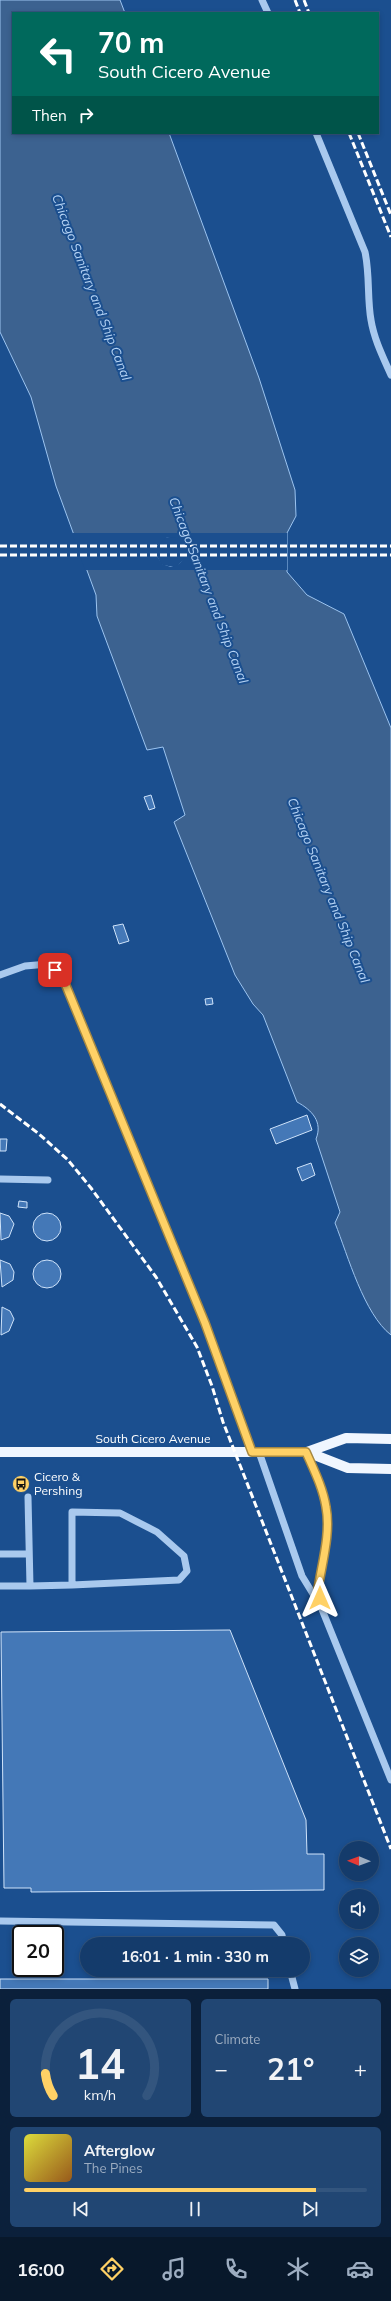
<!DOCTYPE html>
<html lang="en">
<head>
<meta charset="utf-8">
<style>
	:root { --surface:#143b6b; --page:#214673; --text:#f1f3f6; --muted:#9dadc1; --line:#33557e; --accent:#ffd166 }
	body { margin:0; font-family:Mulish,sans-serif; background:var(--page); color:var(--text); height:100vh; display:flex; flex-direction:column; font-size:15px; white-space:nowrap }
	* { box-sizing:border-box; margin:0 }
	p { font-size:13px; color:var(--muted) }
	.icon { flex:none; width:22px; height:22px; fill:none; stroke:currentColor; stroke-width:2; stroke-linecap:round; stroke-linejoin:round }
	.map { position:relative; height:1989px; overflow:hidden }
	.panel { display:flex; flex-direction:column; gap:10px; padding:10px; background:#0b203b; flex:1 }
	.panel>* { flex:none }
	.banner { position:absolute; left:12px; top:12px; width:367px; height:122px; border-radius:0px; box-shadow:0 2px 6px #0003,0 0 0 1px var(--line); background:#00695c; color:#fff; overflow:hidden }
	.needle { width:26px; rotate:271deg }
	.buttons { position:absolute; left:339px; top:1841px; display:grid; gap:8px }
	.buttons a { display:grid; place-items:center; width:40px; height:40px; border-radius:50%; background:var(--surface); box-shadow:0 2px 6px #0003,0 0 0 1px var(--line); font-size:20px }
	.speed { position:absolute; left:12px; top:1925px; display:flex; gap:8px; font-size:20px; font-weight:700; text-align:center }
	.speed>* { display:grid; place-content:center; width:52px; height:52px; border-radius:50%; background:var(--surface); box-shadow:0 2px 6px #0003,0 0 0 1px var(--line); line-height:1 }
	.speed .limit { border:2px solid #111; border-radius:6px; background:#fff; color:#111 }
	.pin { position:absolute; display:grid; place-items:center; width:34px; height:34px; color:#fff; margin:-17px; border-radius:8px; box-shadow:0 2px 6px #0006 }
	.me { position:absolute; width:44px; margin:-22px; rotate:0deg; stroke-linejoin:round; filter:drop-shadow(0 0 3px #0008) }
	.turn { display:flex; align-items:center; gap:14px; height:84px; padding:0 20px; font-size:18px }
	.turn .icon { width:52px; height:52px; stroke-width:2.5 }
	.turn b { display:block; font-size:28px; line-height:34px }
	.then { display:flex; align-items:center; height:38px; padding:0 20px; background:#0003; gap:8px; font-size:15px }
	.big { font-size:30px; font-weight:700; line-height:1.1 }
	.panel .card { flex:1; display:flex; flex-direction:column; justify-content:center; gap:6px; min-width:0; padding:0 14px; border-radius:6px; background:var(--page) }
	.panel .dial { align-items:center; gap:0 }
	.dial svg { height:104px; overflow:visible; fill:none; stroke:var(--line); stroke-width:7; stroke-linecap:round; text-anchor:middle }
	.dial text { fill:var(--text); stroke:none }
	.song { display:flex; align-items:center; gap:12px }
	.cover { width:48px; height:48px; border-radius:6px; background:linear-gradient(135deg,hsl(60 70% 55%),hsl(30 70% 35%)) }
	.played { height:4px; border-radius:2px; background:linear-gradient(90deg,var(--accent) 85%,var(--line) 85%) }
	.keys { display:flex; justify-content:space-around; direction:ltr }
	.heat { display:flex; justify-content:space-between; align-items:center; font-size:22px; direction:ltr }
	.panel .tiles { flex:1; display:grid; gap:10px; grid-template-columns:1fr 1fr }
	.card:last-child { grid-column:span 2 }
	.trip { position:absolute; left:80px; top:1937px; width:230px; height:40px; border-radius:20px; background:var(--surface); box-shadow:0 2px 6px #0003,0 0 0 1px var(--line); font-weight:700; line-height:40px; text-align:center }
	.tabs { display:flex; height:64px; justify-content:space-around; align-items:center; background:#08182b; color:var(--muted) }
	.tabs .icon { width:28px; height:28px }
	.tabs .current { color:var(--accent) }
	.tabs b { font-size:18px; color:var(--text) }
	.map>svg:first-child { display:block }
	.water { fill:#3c6290; stroke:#9cc4f0; fill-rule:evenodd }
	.pier { fill:#1b4f8f; fill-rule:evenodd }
	.building { fill:#4478b7; stroke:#cfe3fa }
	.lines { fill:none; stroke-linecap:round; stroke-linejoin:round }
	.minor { stroke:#a9c9ee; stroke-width:7 }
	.major { stroke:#f0f6ff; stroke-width:10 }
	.rail { stroke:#fff; stroke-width:3; stroke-dasharray:7 3; stroke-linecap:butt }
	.route-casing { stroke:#a68842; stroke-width:10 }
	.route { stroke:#ffd166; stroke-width:7 }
	.labels { text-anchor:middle; stroke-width:4; stroke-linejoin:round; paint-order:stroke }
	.street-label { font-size:12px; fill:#fff; stroke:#1b4f8f }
	.poi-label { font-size:12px; fill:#fff; stroke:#1b4f8f; text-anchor:start }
	.water-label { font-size:13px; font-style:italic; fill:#b5d3f5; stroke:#1b4f8f }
</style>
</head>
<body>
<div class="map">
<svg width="391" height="1989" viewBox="0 0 391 1989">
	<rect width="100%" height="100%" fill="#1b4f8f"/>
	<path class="water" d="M0,0H120L125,13H13V133H169L259,378L295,490L296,516L287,533V572L307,595L344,614L391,728V1335C364,1314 348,1256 335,1223L340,1212L316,1139C323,1122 312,1110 297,1102L263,1015L253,1004L235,975L174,822L185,815L163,747L147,750L97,616L96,595L56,486L31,397L0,332ZM178,536L186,544L188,555L176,568L161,565L154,551L162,537Z"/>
	<path class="pier" d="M72,533H287V570H85ZM167,537L177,538L184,545L186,555L180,563L176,566L171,567L162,564L157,556V546Z"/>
	<path class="building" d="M151,795L155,808L149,810L144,797Z
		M123,924L129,941L119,944L113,926Z
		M212,998L213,1004L206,1005L205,999Z
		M307,1115L312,1130L276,1144L270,1129Z
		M0,1139H7L6,1151H0Z
		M311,1163L315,1175L302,1181L297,1168Z
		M19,1201L27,1202V1208L18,1207Z
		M0,1213L9,1216L14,1224L9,1237L1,1240Z
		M33 1227a14 14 0 1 1 28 0a14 14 0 1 1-28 0Z
		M0,1260L10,1264L14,1272L13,1280L2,1287Z
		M33 1274a14 14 0 1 1 28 0a14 14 0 1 1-28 0Z
		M2,1307L10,1311L14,1319L9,1331L1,1335Z
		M230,1630L306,1820L307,1854H324V1890L31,1892V1888H4L1,1632Z
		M0,1979H268V1989H0Z"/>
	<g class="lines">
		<path class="minor" d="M262,0L268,13
			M316,133L365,252C370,275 367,298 371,320C374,339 383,357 391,375
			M0,975L25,966L48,964L62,976L205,1323L252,1452
			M0,1179L48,1180
			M259,1452L302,1576L321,1607L391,1780
			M307,1452C316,1477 328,1501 327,1529C326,1555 317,1579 321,1605
			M0,1554H29
			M0,1586H30L28,1497
			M30,1586L72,1585V1512L120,1513L157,1532L184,1556L187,1571L179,1580L72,1585
			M0,1921L274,1925L282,1935L284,1944
			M290,1970L295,1989"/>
		<path class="major" d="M0,1452H307L346,1438L391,1439
			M307,1452L348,1468L391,1469"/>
		<path class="rail" d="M295,0L300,13
			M304,0L309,13
			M349,133L391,237
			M358,133L391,215
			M0,546H391
			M0,555H391
			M0,1104L39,1134L68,1160L91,1188L156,1277L197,1347L212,1386L223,1422L391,1849"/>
	</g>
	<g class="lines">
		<g class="route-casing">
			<path id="route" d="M55,970L62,976L205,1323L252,1452H306C314,1470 323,1488 326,1507C331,1533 322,1563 318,1589L320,1598"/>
		</g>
		<use href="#route" class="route"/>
	</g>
	<defs>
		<g id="bus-disc" transform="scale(0.9)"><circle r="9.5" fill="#ffd166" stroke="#1b4f8f"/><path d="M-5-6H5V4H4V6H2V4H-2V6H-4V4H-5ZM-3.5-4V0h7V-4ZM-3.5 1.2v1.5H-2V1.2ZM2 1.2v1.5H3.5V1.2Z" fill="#111"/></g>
	</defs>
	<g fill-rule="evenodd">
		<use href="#bus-disc" x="21" y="1484"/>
	</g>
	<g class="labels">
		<g class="street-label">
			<text x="153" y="1443">South Cicero Avenue</text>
		</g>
		<g class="poi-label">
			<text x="34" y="1481">Cicero &amp;<tspan x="34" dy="14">Pershing</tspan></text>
		</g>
		<g class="water-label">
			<text transform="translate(92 287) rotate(69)" y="5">Chicago Sanitary and Ship Canal</text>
			<text transform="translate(209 590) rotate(69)" y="5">Chicago Sanitary and Ship Canal</text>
			<text transform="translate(329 890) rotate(68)" y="5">Chicago Sanitary and Ship Canal</text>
		</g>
	</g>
</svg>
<div class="buttons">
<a><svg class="needle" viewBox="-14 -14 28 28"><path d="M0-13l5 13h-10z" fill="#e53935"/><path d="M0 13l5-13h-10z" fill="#9dadc1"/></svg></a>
<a><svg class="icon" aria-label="sound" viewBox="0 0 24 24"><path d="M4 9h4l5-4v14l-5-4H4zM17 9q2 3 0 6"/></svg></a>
<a><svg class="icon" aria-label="layers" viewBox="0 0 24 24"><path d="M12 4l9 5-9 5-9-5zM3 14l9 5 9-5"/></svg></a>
</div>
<div class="speed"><div class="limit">20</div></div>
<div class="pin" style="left:55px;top:970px;background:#d93025"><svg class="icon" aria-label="arrive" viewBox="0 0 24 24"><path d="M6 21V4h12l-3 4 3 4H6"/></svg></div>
<svg class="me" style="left:320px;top:1598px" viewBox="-20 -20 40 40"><path d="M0-17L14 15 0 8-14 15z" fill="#ffd166" stroke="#fff" stroke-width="4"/></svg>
<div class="trip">16:01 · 1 min · 330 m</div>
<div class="banner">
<div class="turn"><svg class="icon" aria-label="left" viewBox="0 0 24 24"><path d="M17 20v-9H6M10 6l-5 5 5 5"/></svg><div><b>70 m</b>South Cicero Avenue</div></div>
<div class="then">Then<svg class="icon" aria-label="right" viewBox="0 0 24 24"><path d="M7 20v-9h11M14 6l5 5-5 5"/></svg></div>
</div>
</div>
<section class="panel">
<div class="tiles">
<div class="card dial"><svg viewBox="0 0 100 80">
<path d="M14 69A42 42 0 1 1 86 69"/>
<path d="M14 69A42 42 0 0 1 8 52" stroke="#ffd166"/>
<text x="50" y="56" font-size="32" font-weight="700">14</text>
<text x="50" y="72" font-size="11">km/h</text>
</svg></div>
<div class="card"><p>Climate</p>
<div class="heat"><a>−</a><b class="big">21°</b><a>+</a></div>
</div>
<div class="card">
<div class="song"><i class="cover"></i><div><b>Afterglow</b><p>The Pines</p></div></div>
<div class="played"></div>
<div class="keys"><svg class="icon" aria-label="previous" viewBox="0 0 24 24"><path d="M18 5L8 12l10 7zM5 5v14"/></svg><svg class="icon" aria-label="pause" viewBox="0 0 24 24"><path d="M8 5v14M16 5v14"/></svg><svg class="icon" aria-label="next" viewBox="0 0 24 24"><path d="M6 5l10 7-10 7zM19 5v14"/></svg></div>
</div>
</div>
</section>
<nav class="tabs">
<b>16:00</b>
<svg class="icon current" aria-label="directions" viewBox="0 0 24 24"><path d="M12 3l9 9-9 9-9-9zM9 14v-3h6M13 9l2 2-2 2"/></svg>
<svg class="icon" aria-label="music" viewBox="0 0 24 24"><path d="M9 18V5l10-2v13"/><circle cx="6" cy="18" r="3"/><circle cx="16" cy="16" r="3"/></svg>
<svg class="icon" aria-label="phone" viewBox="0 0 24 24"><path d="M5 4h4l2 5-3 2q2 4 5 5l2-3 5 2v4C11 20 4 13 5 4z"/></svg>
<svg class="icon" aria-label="climate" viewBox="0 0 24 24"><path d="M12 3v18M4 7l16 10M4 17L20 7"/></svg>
<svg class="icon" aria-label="car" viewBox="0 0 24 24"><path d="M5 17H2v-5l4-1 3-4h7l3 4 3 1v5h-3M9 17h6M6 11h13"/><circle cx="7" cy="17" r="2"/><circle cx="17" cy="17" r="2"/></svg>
</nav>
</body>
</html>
